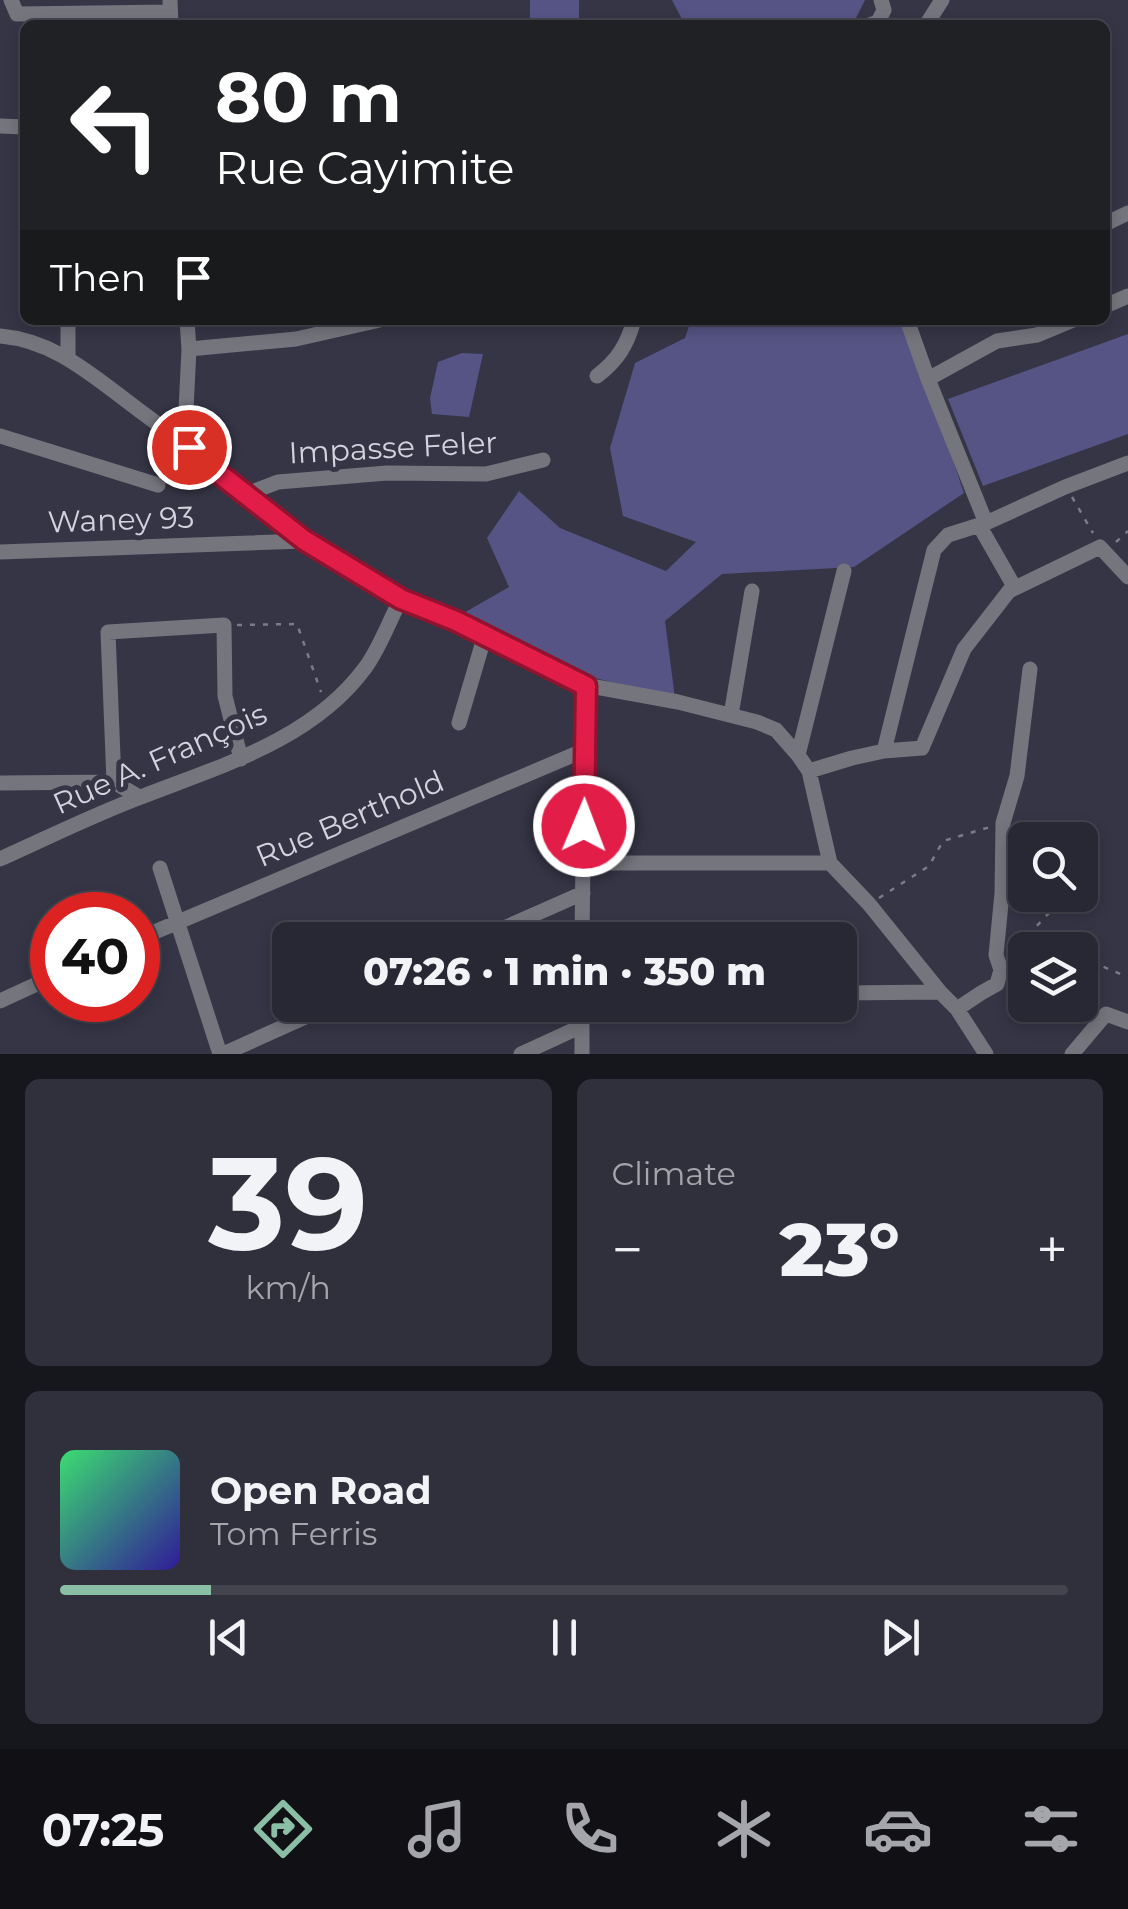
<!DOCTYPE html>
<html lang="en">
<head>
<meta charset="utf-8">
<style>
	:root { --surface:#282834; --page:#30303c; --text:#f1f3f6; --muted:#a5a6ac; --line:#44444f; --accent:#8abfa5 }
	body { margin:0; font-family:Montserrat,sans-serif; background:var(--page); color:var(--text); height:100vh; display:flex; flex-direction:column; font-size:38px; white-space:nowrap }
	* { box-sizing:border-box; margin:0 }
	p { font-size:32px; color:var(--muted) }
	.icon { flex:none; width:55px; height:55px; fill:none; stroke:currentColor; stroke-width:2; stroke-linecap:round; stroke-linejoin:round }
	.map { position:relative; height:1054px; overflow:hidden }
	.side { display:flex; flex-direction:column; gap:25px; padding:25px; background:#16161d; flex:1 }
	.side>* { flex:none }
	.banner { position:absolute; left:20px; top:20px; width:1090px; height:305px; border-radius:15px; box-shadow:0 5px 15px #0003,0 0 0 2px var(--line); background:#202124; color:#fff; overflow:hidden }
	.tools { position:absolute; left:1008px; top:822px; display:grid; gap:20px }
	.tools a { display:grid; place-items:center; width:90px; height:90px; border-radius:15px; background:var(--surface); box-shadow:0 5px 15px #0003,0 0 0 2px var(--line); font-size:50px }
	.speed { position:absolute; left:30px; top:892px; display:flex; gap:20px; font-size:50px; font-weight:700; text-align:center }
	.speed>* { display:grid; place-content:center; width:130px; height:130px; border-radius:50%; background:var(--surface); box-shadow:0 5px 15px #0003,0 0 0 2px var(--line); line-height:1 }
	.speed .limit { border:15px solid #d22; background:#fff; color:#111 }
	.pin { position:absolute; display:grid; place-items:center; width:85px; height:85px; color:#fff; margin:-42px; border:5px solid #fff; border-radius:50%; box-shadow:0 2px 10px #0007 }
	.me { position:absolute; width:110px; margin:-55px; rotate:1deg; stroke-linejoin:round; filter:drop-shadow(0 0 8px #0008) }
	.turn { display:flex; align-items:center; gap:35px; height:210px; padding:0 30px; font-size:45px }
	.turn .icon { width:130px; height:130px; stroke-width:2.5 }
	.turn b { display:block; font-size:70px; line-height:85px }
	.then { display:flex; align-items:center; height:95px; padding:0 30px; background:#0003; gap:20px; font-size:38px }
	.big { font-size:75px; font-weight:800; line-height:1.1 }
	.side .widget { flex:1; display:flex; flex-direction:column; justify-content:center; gap:15px; min-width:0; padding:0 35px; border-radius:15px; background:var(--page) }
	.side .dial { align-items:center; gap:0 }
	.dial b { font-size:130px; line-height:1 }
	.song { display:flex; align-items:center; gap:30px }
	.cover { width:120px; height:120px; border-radius:15px; background:linear-gradient(135deg,hsl(140 70% 55%),hsl(250 70% 35%)) }
	.played { height:10px; border-radius:5px; background:linear-gradient(90deg,var(--accent) 15%,var(--line) 15%) }
	.keys { display:flex; justify-content:space-around; direction:ltr }
	.heat { display:flex; justify-content:space-between; align-items:center; font-size:55px; direction:ltr }
	.side .tiles { flex:1; display:grid; gap:25px; grid-template-columns:1fr 1fr }
	.widget:last-child { grid-column:span 2 }
	.trip { position:absolute; left:272px; top:922px; width:585px; height:100px; border-radius:15px; background:var(--surface); box-shadow:0 5px 15px #0003,0 0 0 2px var(--line); font-weight:800; line-height:100px; text-align:center }
	.menu { display:flex; height:160px; justify-content:space-around; align-items:center; background:#101015; color:var(--muted) }
	.menu .icon { width:70px; height:70px }
	.menu .selected { color:var(--accent) }
	.menu b { font-size:45px; color:var(--text) }
	.map>svg:first-child { display:block }
	.green { fill:#555484 }
	.lines { fill:none; stroke-linecap:round; stroke-linejoin:round }
	.path { stroke:#7b7b8a; stroke-width:2.5; stroke-dasharray:5 8; stroke-linecap:butt }
	.minor { stroke:#75757e; stroke-width:15 }
	.route-casing { stroke:#92132f; stroke-width:25 }
	.route { stroke:#e11d48; stroke-width:18 }
	.labels { text-anchor:middle; stroke-width:10; stroke-linejoin:round; paint-order:stroke }
	.street-label { font-size:30px; fill:#d3d3de; stroke:#353546 }
</style>
</head>
<body>
<div class="map">
<svg width="1128" height="1054" viewBox="0 0 1128 1054">
	<rect width="100%" height="100%" fill="#353546"/>
	<path class="green" d="M530,0H579V25H530Z
		M672,0H865L855,20L819,25H685Z
		M691,320H905L964,493L854,567L722,574L665,621L675,698L595,678L462,614L509,587L487,538L519,491L560,528L666,571L696,542L623,516L610,448L635,363L685,338Z
		M1128,334V434L983,486L948,399Z
		M462,353L483,354L469,417L432,414L430,398L438,362Z"/>
	<g class="lines">
		<path class="path" d="M1072,497L1093,533
			M1116,542L1128,531
			M237,625L297,624L321,692
			M879,898L929,866L943,841L990,827
			M1014,935L1031,932L1066,895
			M1080,962L1085,959L1125,976
			M1080,985L1098,1005"/>
		<path class="minor" d="M11,0L17,14L170,12
			M170,0L171,25
			M869,25L878,22L884,10L881,0
			M926,25L942,0
			M0,126L25,127
			M1105,224L1128,213
			M1105,306L1128,296
			M68,320V357
			M187,320L189,349L185,430L189,447
			M907,320L928,379L986,523
			M0,336C48,340 82,367 119,395C142,413 166,430 189,447L194,454L304,541L401,599L456,621L585,685L678,702L757,722L776,730L798,755L809,771L830,863L869,904L940,992L957,1009L986,1054
			M189,349L296,339L380,320
			M597,376C618,360 627,345 634,320
			M928,379L997,341L1037,335L1073,320
			M0,436L158,485
			M250,497L257,490L278,482L387,473L486,474L543,460
			M979,525L1015,588
			M0,552L304,541
			M731,715L752,591
			M459,723L485,635
			M884,751L922,748L964,649L1009,591L1100,547L1128,577
			M798,755L844,571
			M809,771L852,758L884,751L934,550L948,535L986,523L1065,487L1128,463
			M114,782L108,632L224,625L225,696L241,759
			M0,783L114,782L139,797
			M0,859C47,838 93,815 141,797C220,766 312,740 365,668C380,648 389,621 401,599
			M584,863H830
			M160,868L220,1054
			M138,939L585,750
			M477,940L583,893
			M582,940L585,685
			M840,993L940,992
			M0,1001L52,977
			M957,1009L981,993L997,984L1001,970L996,955L1002,893L1003,823L1017,776L1030,669
			M223,1054L332,1005
			M521,1054L582,1026
			M582,1054V1005
			M1072,1054L1106,1014L1128,1022"/>
	</g>
	<g class="lines">
		<g class="route-casing">
			<path id="route" d="M189,447L194,454L304,540L401,599L456,621L586,686L584,826"/>
		</g>
		<use href="#route" class="route"/>
	</g>
	<g class="labels">
		<g class="street-label">
			<text transform="translate(393 448) rotate(-3)" y="10">Impasse Feler</text>
			<text transform="translate(121 520) rotate(-2)" y="10">Waney 93</text>
			<text transform="translate(160 759) rotate(-24)" y="10">Rue A. François</text>
			<text transform="translate(350 819) rotate(-23)" y="10">Rue Berthold</text>
		</g>
	</g>
</svg>
<div class="tools">
<a><svg class="icon" aria-label="search" viewBox="0 0 24 24"><circle cx="10" cy="10" r="6"/><path d="M15 15l6 6"/></svg></a>
<a><svg class="icon" aria-label="layers" viewBox="0 0 24 24"><path d="M12 4l9 5-9 5-9-5zM3 14l9 5 9-5"/></svg></a>
</div>
<div class="speed"><div class="limit">40</div></div>
<div class="pin" style="left:189px;top:447px;background:#d93025"><svg class="icon" aria-label="arrive" viewBox="0 0 24 24"><path d="M6 21V4h12l-3 4 3 4H6"/></svg></div>
<svg class="me" style="left:584px;top:826px" viewBox="-20 -20 40 40"><circle r="17" fill="#e11d48" stroke="#fff" stroke-width="3"/><path d="M0-11L8 9 0 5-8 9z" fill="#fff"/></svg>
<div class="trip">07:26 · 1 min · 350 m</div>
<div class="banner">
<div class="turn"><svg class="icon" aria-label="left" viewBox="0 0 24 24"><path d="M17 20v-9H6M10 6l-5 5 5 5"/></svg><div><b>80 m</b>Rue Cayimite</div></div>
<div class="then">Then<svg class="icon" aria-label="arrive" viewBox="0 0 24 24"><path d="M6 21V4h12l-3 4 3 4H6"/></svg></div>
</div>
</div>
<section class="side">
<div class="tiles">
<div class="widget dial"><b>39</b><p>km/h</p></div>
<div class="widget"><p>Climate</p>
<div class="heat"><a>−</a><b class="big">23°</b><a>+</a></div>
</div>
<div class="widget">
<div class="song"><i class="cover"></i><div><b>Open Road</b><p>Tom Ferris</p></div></div>
<div class="played"></div>
<div class="keys"><svg class="icon" aria-label="previous" viewBox="0 0 24 24"><path d="M18 5L8 12l10 7zM5 5v14"/></svg><svg class="icon" aria-label="pause" viewBox="0 0 24 24"><path d="M8 5v14M16 5v14"/></svg><svg class="icon" aria-label="next" viewBox="0 0 24 24"><path d="M6 5l10 7-10 7zM19 5v14"/></svg></div>
</div>
</div>
</section>
<nav class="menu">
<b>07:25</b>
<svg class="icon selected" aria-label="directions" viewBox="0 0 24 24"><path d="M12 3l9 9-9 9-9-9zM9 14v-3h6M13 9l2 2-2 2"/></svg>
<svg class="icon" aria-label="music" viewBox="0 0 24 24"><path d="M9 18V5l10-2v13"/><circle cx="6" cy="18" r="3"/><circle cx="16" cy="16" r="3"/></svg>
<svg class="icon" aria-label="phone" viewBox="0 0 24 24"><path d="M5 4h4l2 5-3 2q2 4 5 5l2-3 5 2v4C11 20 4 13 5 4z"/></svg>
<svg class="icon" aria-label="climate" viewBox="0 0 24 24"><path d="M12 3v18M4 7l16 10M4 17L20 7"/></svg>
<svg class="icon" aria-label="car" viewBox="0 0 24 24"><path d="M5 17H2v-5l4-1 3-4h7l3 4 3 1v5h-3M9 17h6M6 11h13"/><circle cx="7" cy="17" r="2"/><circle cx="17" cy="17" r="2"/></svg>
<svg class="icon" aria-label="filters" viewBox="0 0 24 24"><path d="M4 7h16M4 17h16"/><circle cx="9" cy="7" r="2"/><circle cx="15" cy="17" r="2"/></svg>
</nav>
</body>
</html>
